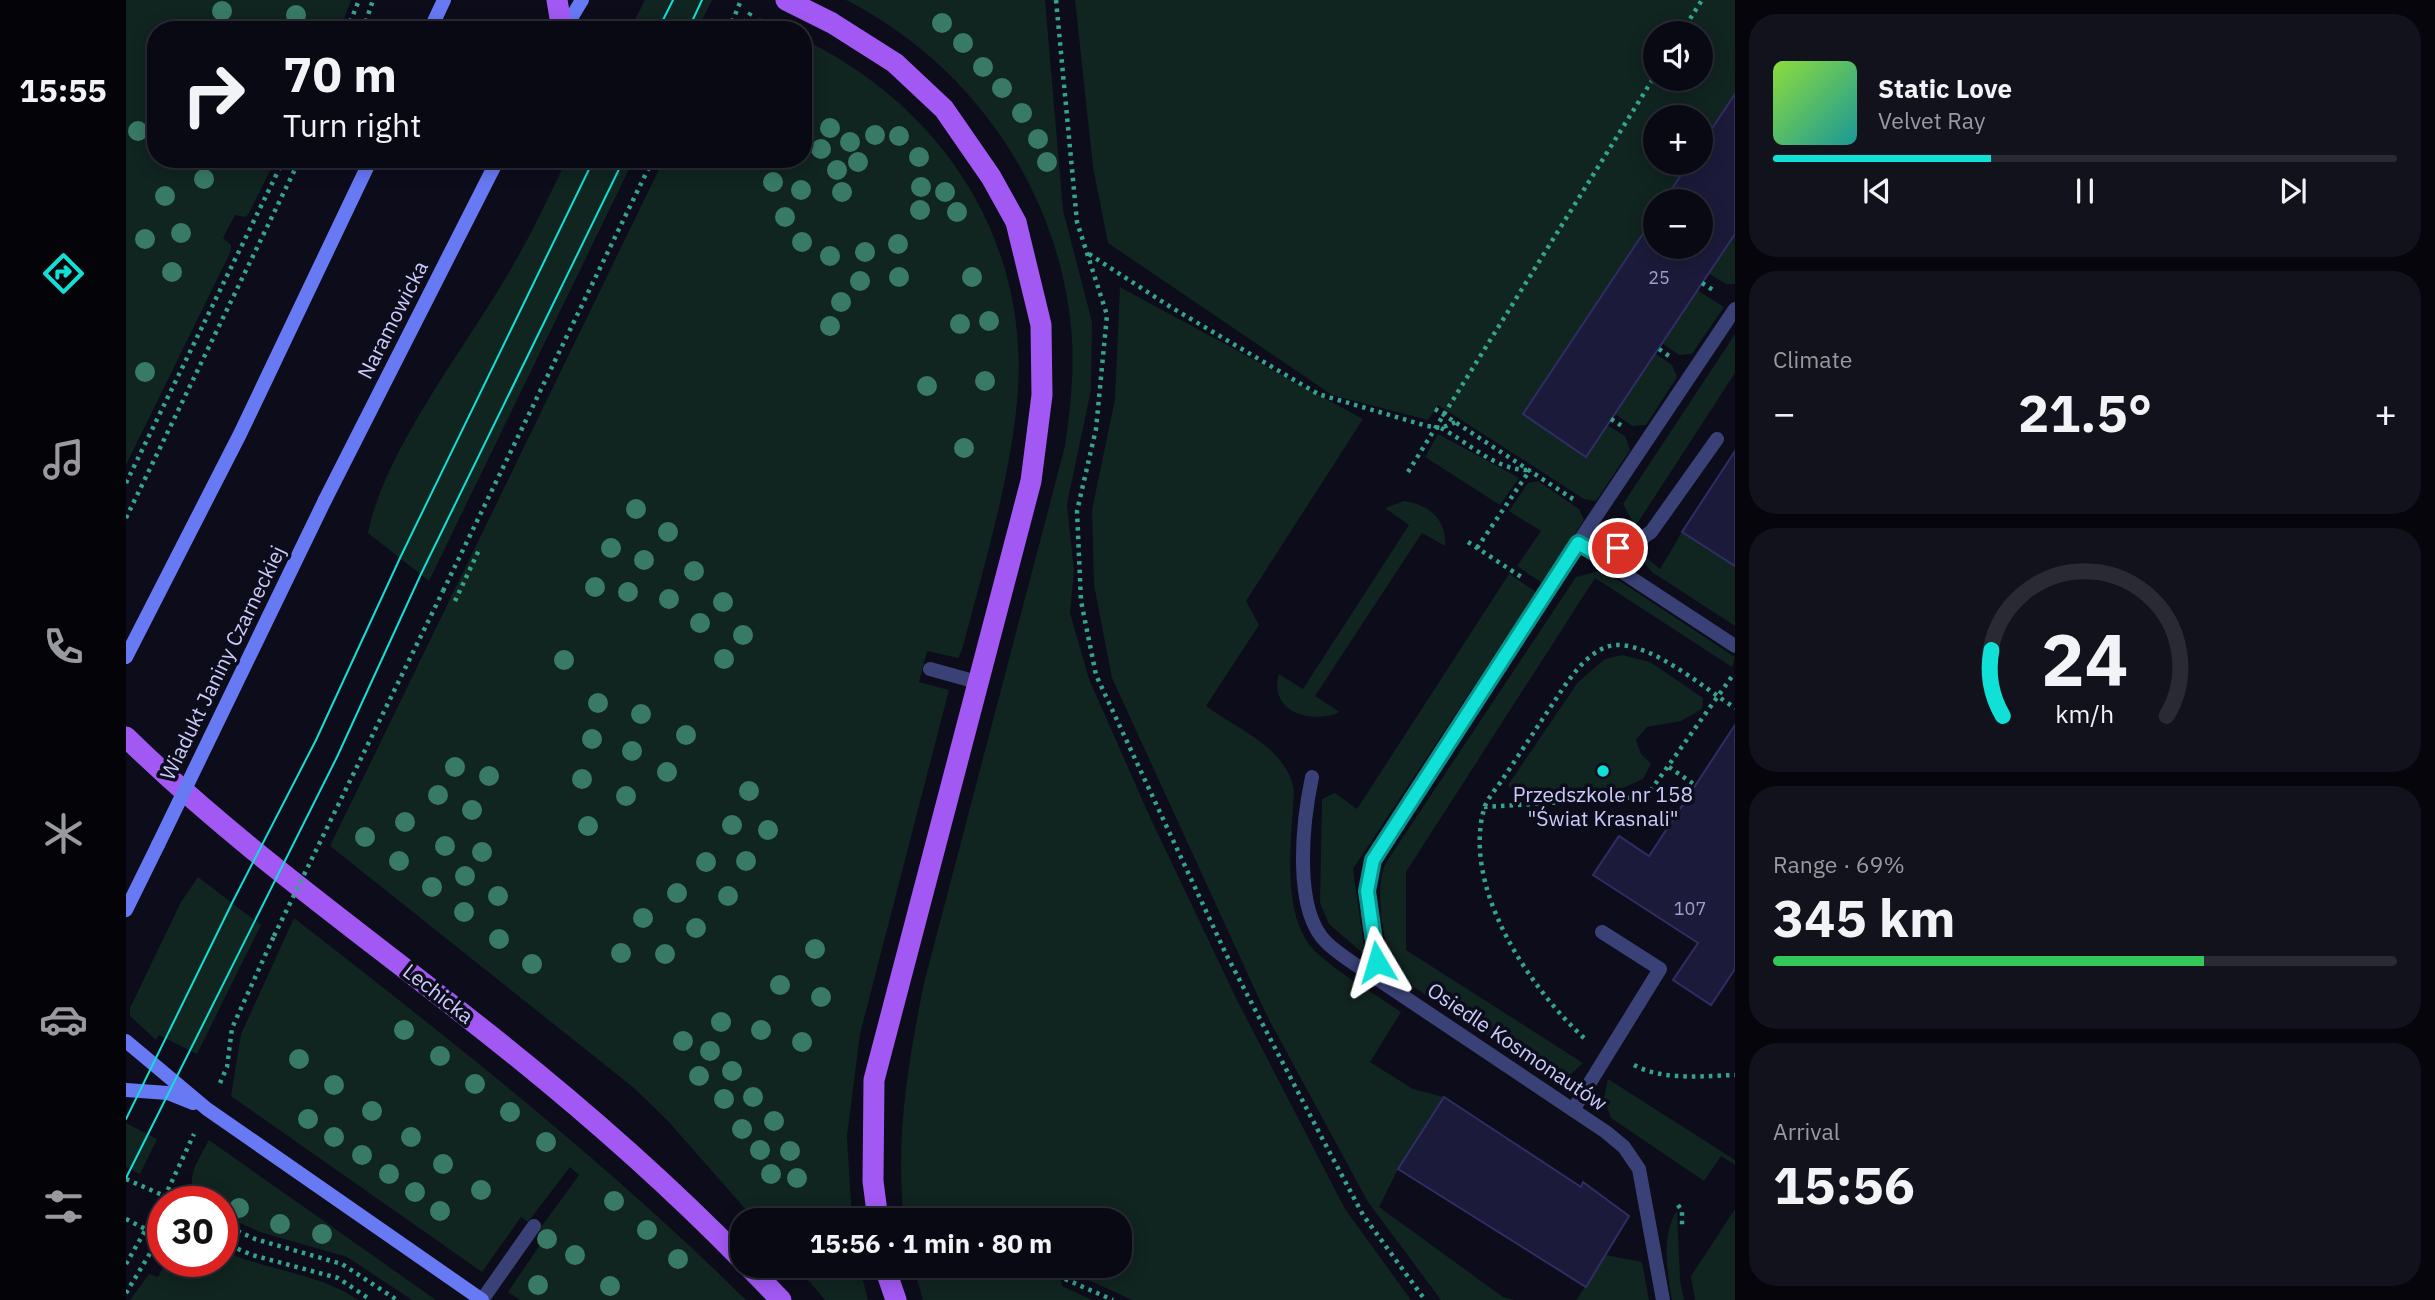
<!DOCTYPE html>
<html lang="en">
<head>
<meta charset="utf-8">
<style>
	:root { --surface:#090914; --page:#12121d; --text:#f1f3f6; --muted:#999aa0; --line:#292a34; --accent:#10e0d6 }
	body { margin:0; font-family:"IBM Plex Sans",sans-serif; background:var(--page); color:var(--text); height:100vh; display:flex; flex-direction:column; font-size:26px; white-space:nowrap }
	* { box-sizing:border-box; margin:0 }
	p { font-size:23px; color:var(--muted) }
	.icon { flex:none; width:38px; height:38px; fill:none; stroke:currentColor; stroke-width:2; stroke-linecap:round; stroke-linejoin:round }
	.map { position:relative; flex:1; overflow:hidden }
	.side { display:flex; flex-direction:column; gap:14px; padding:14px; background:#05050b; width:700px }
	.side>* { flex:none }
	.top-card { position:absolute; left:21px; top:21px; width:665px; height:147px; border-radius:28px; box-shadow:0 4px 18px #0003,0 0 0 2px var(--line); background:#090914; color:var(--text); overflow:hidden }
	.controls { position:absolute; left:1517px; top:21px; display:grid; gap:14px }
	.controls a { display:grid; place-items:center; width:70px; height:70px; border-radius:50%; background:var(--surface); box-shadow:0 4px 18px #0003,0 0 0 2px var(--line); font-size:35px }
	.speed { position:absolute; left:21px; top:1186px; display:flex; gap:14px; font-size:35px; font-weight:700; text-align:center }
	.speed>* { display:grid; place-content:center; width:91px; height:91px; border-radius:50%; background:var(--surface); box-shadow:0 4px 18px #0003,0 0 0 2px var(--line); line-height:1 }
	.speed .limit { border:10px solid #d22; background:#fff; color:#111 }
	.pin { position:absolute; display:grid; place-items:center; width:60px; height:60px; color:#fff; margin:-30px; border:4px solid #fff; border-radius:50%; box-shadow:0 2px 7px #0007 }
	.me { position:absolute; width:77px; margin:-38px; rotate:353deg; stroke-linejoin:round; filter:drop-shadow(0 0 5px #0008) }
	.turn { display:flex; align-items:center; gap:24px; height:147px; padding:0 21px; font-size:32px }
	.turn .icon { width:91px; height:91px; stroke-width:2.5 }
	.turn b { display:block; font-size:49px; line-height:60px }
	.big { font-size:52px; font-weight:700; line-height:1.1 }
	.side .tile { flex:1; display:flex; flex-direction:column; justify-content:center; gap:10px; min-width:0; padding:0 24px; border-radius:28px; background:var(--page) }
	.side .dial { align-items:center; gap:0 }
	.dial svg { height:182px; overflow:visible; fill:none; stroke:var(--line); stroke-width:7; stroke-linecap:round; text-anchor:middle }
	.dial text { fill:var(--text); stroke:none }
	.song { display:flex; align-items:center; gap:21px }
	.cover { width:84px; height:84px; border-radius:10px; background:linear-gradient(135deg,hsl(90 70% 55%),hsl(180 70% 35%)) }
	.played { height:7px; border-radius:4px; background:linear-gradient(90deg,var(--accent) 35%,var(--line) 35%) }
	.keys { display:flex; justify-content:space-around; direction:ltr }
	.heat { display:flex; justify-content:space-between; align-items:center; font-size:38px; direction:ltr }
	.charge { height:10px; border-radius:5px; background:linear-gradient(90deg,#34c759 69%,var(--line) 0) }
	.trip { position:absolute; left:604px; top:1208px; width:402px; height:70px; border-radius:28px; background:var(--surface); box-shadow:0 4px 18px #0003,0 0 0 2px var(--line); font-weight:700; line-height:70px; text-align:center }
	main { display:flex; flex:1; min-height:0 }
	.tabs { display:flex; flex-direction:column; width:126px; justify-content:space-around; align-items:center; background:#040408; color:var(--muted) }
	.tabs .icon { width:49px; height:49px }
	.tabs .selected { color:var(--accent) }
	.tabs b { font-size:32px; color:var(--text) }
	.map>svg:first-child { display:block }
	.green { fill:#102420; fill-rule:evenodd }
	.building { fill:#1b1a3a; stroke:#302d64; stroke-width:2 }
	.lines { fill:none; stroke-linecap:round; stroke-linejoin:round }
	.path { stroke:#35a48d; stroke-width:4.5; stroke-dasharray:3.5 5; stroke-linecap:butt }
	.lane { stroke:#3a4176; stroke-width:14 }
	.street { stroke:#3a4176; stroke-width:14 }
	.secondary { stroke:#6879f4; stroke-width:14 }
	.primary { stroke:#a259f3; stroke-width:21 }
	.tram { stroke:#10e0d6; stroke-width:2 }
	.path-bridge { stroke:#35a48d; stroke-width:4.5; stroke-dasharray:3.5 5; stroke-linecap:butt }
	.secondary-bridge { stroke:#6879f4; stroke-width:14 }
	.tree { fill:#387a66 }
	.route-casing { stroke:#0a928b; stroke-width:18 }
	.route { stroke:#10e0d6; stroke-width:12 }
	.poi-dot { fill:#10e0d6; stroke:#0c0c1b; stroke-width:2.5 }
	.labels { text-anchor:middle; stroke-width:7; stroke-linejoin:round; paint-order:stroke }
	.number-label { font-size:18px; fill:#9e9fcb }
	.street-label { font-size:21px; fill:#cacbfb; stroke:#0c0c1b }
	.poi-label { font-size:21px; fill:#cacbfb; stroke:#0c0c1b }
</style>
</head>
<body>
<main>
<nav class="tabs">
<b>15:55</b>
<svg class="icon selected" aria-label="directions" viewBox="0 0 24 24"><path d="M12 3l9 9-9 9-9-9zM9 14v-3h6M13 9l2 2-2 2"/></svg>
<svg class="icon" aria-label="music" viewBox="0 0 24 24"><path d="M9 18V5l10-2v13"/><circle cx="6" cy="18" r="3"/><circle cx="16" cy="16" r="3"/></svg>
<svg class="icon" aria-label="phone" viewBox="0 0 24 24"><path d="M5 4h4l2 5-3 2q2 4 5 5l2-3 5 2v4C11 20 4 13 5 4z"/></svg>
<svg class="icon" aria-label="climate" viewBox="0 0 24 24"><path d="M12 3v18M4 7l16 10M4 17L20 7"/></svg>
<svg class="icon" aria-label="car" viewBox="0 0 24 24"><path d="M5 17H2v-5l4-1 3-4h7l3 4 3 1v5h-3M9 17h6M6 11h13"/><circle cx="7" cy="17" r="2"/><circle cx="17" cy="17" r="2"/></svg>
<svg class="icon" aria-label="filters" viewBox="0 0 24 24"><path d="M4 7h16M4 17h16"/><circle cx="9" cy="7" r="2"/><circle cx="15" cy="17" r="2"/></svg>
</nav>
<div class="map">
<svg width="1609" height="1300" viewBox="0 0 1609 1300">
	<rect width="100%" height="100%" fill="#0c0c1b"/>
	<path class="green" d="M0,0H225L214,30H30V159H150L123,213L120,217L109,215L97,238L105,245V251L0,465Z
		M519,0H586L571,30H504Z
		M720,0H919L937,210L966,322L965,390L941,504L948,571L944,613L963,679L1023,815L1110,998L1219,1209L1285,1300H1006L932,1266L936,1286L966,1300H797L787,1265H994V1220H778C769,1138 782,1063 798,983L939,446C944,411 948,376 946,340C937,196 848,65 720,0Z
		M949,0H1609V94L1575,145V117H1530V163H1563L1538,201H1530L1529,214L1397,414L1459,456L1481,425L1499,436L1504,450L1470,501L1458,499L1312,405L1302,420L1206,395L982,243L967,167ZM1530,33H1575V79H1530Z
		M633,17L659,30H626Z
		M677,39C818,108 906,242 891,402C883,485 857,569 836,650L832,658L801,651L793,682L823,690L734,1034L721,1136L726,1220H629L542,1121L508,1088L204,846L538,159H677Z
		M441,159H508L303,581L242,533C258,451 339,348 382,274C404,237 422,198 441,159Z
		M1609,234V284H1600L1582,273Z
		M994,287L1237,419L1120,601L1133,625L1080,706C1111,729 1162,748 1168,791C1166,838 1153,918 1191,953C1216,976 1248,993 1275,1012L1244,1062L1287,1089L1318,1097L1272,1169L1253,1207L1377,1297L1388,1300H1315L1242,1202L1141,1016L986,678L968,585L966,510L989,399Z
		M1571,290L1598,307L1566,354L1553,355L1536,343Z
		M1609,334V373L1509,527L1497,504Z
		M1530,354L1546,365L1551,377L1520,425L1506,426L1489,414Z
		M1312,434L1393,478L1374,505L1299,457Z
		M1412,481L1453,509L1458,520L1416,583L1391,566L1415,531L1383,511L1402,483Z
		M1278,501C1303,504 1321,520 1319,546L1296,533L1189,696L1214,712C1185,725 1142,712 1153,674L1177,689L1283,525L1259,508Z
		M1556,532L1609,566V626L1526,572L1511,554L1512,550L1534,569Z
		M1477,570L1609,657L1606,667L1469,578L1280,872V950L1457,1063L1444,1075L1428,1079L1274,978C1258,955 1246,886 1261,861L1450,577Z
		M1383,574L1410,592L1227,869L1239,955L1203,924L1194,903L1196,799L1209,793L1231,809Z
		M1496,655L1524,662L1577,698L1576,709L1555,721L1521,727L1510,740L1515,754L1525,764L1517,779L1497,788L1389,794L1382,785L1452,682L1479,659Z
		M72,877L135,925L71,1054L33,1035L30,1040L4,1016V1008L55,902Z
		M168,918C326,1041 477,1159 620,1300H394L382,1292L420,1236L413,1230L453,1175L444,1167L402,1222L395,1217L356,1272L105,1096L115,1034Z
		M1482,1079L1609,1160V1165L1595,1156L1578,1181L1485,1118L1478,1098Z
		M0,1123L31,1139L14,1174L0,1167Z
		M83,1140L310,1300H286L221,1257L134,1232L96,1215V1202H74C55,1183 73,1159 83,1140Z
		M1609,1209V1300H1569L1565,1276Z
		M1551,1210L1554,1280L1558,1300H1546C1541,1273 1535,1235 1551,1210Z
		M96,1250C140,1271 192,1272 232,1300H4L23,1274L32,1277L40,1262H96Z
		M1480,1255L1516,1262L1523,1300H1450Z
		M669,1265H733L742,1300H699Z"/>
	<path class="building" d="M1609,94V234L1460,457L1397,414L1530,214V247H1575V201H1538L1563,163H1575V145Z
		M1609,451V566L1556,532Z
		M1609,725V969L1585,1005L1547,980L1572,943L1467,875L1493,836L1523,856Z
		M1318,1097L1455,1187L1457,1182L1503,1216L1460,1287L1272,1169Z"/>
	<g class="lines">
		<path class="path" d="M930,0L951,222L981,315L970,429L951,511L955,601L970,675L1100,954L1196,1138L1237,1215L1299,1300
			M221,30L233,0
			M237,30L247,0
			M603,30L615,0
			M614,30L627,9
			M1555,33L1576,0
			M963,254L1043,306L1192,394L1301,426L1315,428L1330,422
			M1576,283L1587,290
			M1533,349L1543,356
			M1309,409L1447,499
			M1485,419L1496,426
			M1315,428C1343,443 1371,471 1403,470
			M1282,472L1530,74
			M0,483L158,159
			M0,518L174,159
			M1342,542L1397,578
			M1351,548L1404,470
			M317,591L527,159
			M329,601L353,550
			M1543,767L1569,785
			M1358,807L1520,797L1607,675
			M1458,1038C1403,987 1336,888 1358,809C1361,798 1372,787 1378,777C1395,752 1411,727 1428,702C1441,682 1465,643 1494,645C1531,647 1578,688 1609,708
			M1508,1065C1538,1081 1577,1076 1609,1075
			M94,1083L101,1067L106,1028L148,936
			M0,1179L52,1202
			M1552,1205L1556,1211V1226
			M0,1219L33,1236
			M96,1224L129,1239L216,1264L271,1300
			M96,1242L126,1255L212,1278L245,1300
			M0,1264L39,1196L68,1134
			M939,1279L987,1300
			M0,1293L37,1232"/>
		<path class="lane" d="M1473,555L1511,541L1525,532L1591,439
			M804,669L851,682
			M1447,1110L1534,969L1476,932
			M356,1300L408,1226"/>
		<path class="street" d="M1452,543L1609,646
			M1186,777C1177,820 1166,910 1201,943C1218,959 1240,971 1259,984
			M1537,1300L1513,1169L1498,1147L1480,1132L1259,984C1246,949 1234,897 1247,860L1452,543L1609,309"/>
		<path class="secondary" d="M304,30L318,0
			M438,30L456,0
			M199,500L372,159
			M0,657L114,434L245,159
			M0,910L32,845
			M0,1041L81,1109L356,1300
			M0,1090L42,1093L67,1103"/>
		<path class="primary" d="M431,0L436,30
			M660,0L706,23L769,63L818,109L865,177L890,222L915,325L916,395L905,481L748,1080L747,1181L752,1220
			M0,737C108,843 233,931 351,1025C444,1098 533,1175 616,1260
			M621,1265L655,1300
			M758,1265L770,1300"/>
		<path class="tram" d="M532,30L547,0
			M562,30L576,0
			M0,1119L106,903L190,740L274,558L468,159
			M0,1178L211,757L295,574L498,159"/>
		<path class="path-bridge" d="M148,936L317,591"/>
		<path class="secondary-bridge" d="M32,845L199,500"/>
	</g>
	<g class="tree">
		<circle cx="96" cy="11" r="10"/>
		<circle cx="170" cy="15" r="10"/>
		<circle cx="816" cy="23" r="10"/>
		<circle cx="837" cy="43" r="10"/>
		<circle cx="857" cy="67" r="10"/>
		<circle cx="876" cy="88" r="10"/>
		<circle cx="896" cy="113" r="10"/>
		<circle cx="704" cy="128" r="10"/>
		<circle cx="12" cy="131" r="10"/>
		<circle cx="749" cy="135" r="10"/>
		<circle cx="773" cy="136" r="10"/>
		<circle cx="912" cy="139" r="10"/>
		<circle cx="724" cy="142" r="10"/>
		<circle cx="695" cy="149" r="10"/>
		<circle cx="793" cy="157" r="10"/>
		<circle cx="732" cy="162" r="10"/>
		<circle cx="921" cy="162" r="10"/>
		<circle cx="711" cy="170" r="10"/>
		<circle cx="78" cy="179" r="10"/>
		<circle cx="647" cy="182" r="10"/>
		<circle cx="795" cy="187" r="10"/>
		<circle cx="675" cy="190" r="10"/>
		<circle cx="716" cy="192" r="10"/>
		<circle cx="819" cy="192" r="10"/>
		<circle cx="39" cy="196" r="10"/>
		<circle cx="794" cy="210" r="10"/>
		<circle cx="831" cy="212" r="10"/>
		<circle cx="659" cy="217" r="10"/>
		<circle cx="55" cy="233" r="10"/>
		<circle cx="19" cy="239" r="10"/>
		<circle cx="676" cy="242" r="10"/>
		<circle cx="772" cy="244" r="10"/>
		<circle cx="739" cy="252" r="10"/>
		<circle cx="704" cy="256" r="10"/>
		<circle cx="46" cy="272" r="10"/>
		<circle cx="773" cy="277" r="10"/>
		<circle cx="846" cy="277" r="10"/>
		<circle cx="734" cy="281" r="10"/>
		<circle cx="715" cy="302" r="10"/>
		<circle cx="863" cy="321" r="10"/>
		<circle cx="834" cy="324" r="10"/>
		<circle cx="704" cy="326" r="10"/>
		<circle cx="19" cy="372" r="10"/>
		<circle cx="859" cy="381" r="10"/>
		<circle cx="801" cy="386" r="10"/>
		<circle cx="838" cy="448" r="10"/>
		<circle cx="510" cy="509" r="10"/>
		<circle cx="542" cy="532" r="10"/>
		<circle cx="485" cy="548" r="10"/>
		<circle cx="518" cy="560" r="10"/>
		<circle cx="568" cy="571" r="10"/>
		<circle cx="469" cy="587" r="10"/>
		<circle cx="502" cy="592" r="10"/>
		<circle cx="543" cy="599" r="10"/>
		<circle cx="597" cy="602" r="10"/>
		<circle cx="574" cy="623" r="10"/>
		<circle cx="617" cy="635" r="10"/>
		<circle cx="598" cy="659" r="10"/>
		<circle cx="438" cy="660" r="10"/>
		<circle cx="472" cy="703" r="10"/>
		<circle cx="515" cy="714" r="10"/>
		<circle cx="560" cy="735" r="10"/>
		<circle cx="466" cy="739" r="10"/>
		<circle cx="506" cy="751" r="10"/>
		<circle cx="329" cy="767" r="10"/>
		<circle cx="541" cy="772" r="10"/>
		<circle cx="363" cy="776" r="10"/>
		<circle cx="456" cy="779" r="10"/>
		<circle cx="623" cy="791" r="10"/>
		<circle cx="312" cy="795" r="10"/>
		<circle cx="500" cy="796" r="10"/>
		<circle cx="346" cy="810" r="10"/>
		<circle cx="279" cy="822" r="10"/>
		<circle cx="606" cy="825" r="10"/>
		<circle cx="462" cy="826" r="10"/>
		<circle cx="642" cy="830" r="10"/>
		<circle cx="239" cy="837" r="10"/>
		<circle cx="319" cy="846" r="10"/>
		<circle cx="356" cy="852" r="10"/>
		<circle cx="273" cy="861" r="10"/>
		<circle cx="620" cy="861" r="10"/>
		<circle cx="580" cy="862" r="10"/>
		<circle cx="339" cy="876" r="10"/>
		<circle cx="306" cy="887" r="10"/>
		<circle cx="551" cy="893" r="10"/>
		<circle cx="372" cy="896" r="10"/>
		<circle cx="602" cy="896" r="10"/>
		<circle cx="338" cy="912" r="10"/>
		<circle cx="517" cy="918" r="10"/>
		<circle cx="570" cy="928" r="10"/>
		<circle cx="373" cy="939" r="10"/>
		<circle cx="689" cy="949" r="10"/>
		<circle cx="495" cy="953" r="10"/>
		<circle cx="539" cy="954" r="10"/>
		<circle cx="406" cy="964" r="10"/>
		<circle cx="654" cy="985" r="10"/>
		<circle cx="695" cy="997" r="10"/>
		<circle cx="595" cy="1022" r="10"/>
		<circle cx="278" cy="1030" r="10"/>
		<circle cx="635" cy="1030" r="10"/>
		<circle cx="557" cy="1041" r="10"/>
		<circle cx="676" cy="1042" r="10"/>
		<circle cx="584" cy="1051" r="10"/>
		<circle cx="314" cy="1056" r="10"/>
		<circle cx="173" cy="1059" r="10"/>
		<circle cx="606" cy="1071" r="10"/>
		<circle cx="573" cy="1076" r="10"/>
		<circle cx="349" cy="1084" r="10"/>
		<circle cx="208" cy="1085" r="10"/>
		<circle cx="627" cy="1097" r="10"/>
		<circle cx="598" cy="1099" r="10"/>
		<circle cx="246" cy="1111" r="10"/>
		<circle cx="384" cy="1112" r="10"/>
		<circle cx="182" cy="1119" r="10"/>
		<circle cx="648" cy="1121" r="10"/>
		<circle cx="616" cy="1129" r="10"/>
		<circle cx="208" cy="1137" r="10"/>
		<circle cx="285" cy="1137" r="10"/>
		<circle cx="420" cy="1142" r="10"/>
		<circle cx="634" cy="1150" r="10"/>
		<circle cx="664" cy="1151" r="10"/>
		<circle cx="236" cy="1155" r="10"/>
		<circle cx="317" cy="1164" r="10"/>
		<circle cx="263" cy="1174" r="10"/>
		<circle cx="645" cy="1174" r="10"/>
		<circle cx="671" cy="1178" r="10"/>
		<circle cx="355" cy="1190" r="10"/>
		<circle cx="289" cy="1192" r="10"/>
		<circle cx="488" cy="1201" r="10"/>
		<circle cx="113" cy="1208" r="10"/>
		<circle cx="314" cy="1211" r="10"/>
		<circle cx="154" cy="1224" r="10"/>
		<circle cx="521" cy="1230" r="10"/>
		<circle cx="196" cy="1234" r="10"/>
		<circle cx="421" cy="1239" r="10"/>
		<circle cx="449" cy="1255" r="10"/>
		<circle cx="552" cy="1259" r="10"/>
		<circle cx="412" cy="1285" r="10"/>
		<circle cx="484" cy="1286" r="10"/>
	</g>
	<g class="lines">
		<g class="route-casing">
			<path id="route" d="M1251,962L1241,891L1247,860L1452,543L1473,555L1492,548"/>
		</g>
		<use href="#route" class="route"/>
	</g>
	<circle class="poi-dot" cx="1477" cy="771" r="7"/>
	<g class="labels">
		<g class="number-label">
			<text x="1533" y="284">25</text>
			<text x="1564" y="915">107</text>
		</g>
		<g class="street-label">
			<text transform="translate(267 320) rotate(-63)" y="7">Naramowicka</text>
			<text transform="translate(97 663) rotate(-64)" y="7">Wiadukt Janiny Czarneckiej</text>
			<text transform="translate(312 994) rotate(38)" y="7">Lechicka</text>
			<text transform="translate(1391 1047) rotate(34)" y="7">Osiedle Kosmonautów</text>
		</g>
		<g class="poi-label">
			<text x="1477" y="802">Przedszkole nr 158<tspan x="1477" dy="24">"Świat Krasnali"</tspan></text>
		</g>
	</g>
</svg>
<div class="controls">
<a><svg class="icon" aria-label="sound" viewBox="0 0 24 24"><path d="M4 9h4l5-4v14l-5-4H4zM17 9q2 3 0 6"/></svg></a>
<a>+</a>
<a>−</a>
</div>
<div class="speed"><div class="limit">30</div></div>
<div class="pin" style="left:1492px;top:548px;background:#d93025"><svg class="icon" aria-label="arrive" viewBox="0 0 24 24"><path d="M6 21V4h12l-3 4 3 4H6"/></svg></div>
<svg class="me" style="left:1251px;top:962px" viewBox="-20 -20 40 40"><path d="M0-17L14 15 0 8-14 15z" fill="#10e0d6" stroke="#fff" stroke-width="4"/></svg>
<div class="trip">15:56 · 1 min · 80 m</div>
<div class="top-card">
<div class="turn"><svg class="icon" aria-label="right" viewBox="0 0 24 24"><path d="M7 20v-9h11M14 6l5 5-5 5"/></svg><div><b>70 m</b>Turn right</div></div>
</div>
</div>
<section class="side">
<div class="tile">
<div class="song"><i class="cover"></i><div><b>Static Love</b><p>Velvet Ray</p></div></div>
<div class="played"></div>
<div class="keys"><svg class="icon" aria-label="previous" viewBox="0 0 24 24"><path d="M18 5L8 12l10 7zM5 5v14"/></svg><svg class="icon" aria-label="pause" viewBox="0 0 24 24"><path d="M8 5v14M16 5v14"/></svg><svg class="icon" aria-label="next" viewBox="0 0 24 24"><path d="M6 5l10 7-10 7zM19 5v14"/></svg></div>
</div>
<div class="tile"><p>Climate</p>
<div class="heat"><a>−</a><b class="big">21.5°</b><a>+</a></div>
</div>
<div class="tile dial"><svg viewBox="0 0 100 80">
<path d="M14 69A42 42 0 1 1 86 69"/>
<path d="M14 69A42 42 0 0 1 9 40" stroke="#10e0d6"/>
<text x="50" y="56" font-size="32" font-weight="700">24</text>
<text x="50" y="72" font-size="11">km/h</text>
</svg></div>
<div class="tile"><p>Range · 69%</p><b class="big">345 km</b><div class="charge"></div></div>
<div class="tile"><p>Arrival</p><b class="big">15:56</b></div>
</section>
</main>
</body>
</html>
